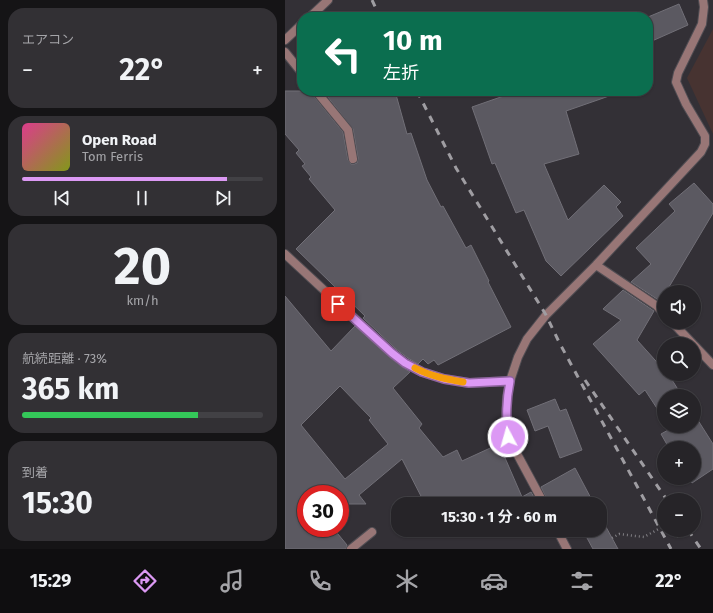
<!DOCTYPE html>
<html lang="ja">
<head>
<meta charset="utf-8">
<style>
	:root { --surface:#262428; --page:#323034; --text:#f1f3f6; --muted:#a4a4a8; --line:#424145; --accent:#dc99f4 }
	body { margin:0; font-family:"Fira Sans","Noto Sans JP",sans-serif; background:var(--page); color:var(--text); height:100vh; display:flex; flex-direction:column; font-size:15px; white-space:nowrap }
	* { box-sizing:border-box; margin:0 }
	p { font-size:13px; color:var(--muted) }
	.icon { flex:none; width:22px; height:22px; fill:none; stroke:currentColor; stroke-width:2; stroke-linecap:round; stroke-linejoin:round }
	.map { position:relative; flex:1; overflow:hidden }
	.drawer { display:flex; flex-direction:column; gap:8px; padding:8px; background:#151416; width:285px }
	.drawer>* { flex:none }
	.top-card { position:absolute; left:12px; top:12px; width:356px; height:84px; border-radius:16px; box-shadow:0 1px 3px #0004,0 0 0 1px var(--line); background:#0b6e4f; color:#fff; overflow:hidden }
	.tools { position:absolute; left:372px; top:285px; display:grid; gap:8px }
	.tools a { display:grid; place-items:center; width:44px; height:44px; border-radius:50%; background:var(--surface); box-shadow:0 1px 3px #0004,0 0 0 1px var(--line); font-size:20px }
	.speed { position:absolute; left:12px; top:485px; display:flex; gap:8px; font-size:20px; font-weight:700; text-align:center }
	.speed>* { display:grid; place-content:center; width:52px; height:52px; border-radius:50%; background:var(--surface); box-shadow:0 1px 3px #0004,0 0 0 1px var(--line); line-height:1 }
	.speed .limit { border:6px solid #d22; background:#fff; color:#111 }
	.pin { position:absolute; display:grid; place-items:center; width:34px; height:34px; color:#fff; margin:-17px; border-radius:8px; box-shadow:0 2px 6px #0006 }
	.me { position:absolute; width:44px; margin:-22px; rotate:354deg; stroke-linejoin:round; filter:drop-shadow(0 0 3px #0008) }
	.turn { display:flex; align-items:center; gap:14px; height:84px; padding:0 20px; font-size:18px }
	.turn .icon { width:52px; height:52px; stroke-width:2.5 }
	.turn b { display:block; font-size:28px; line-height:34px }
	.big { font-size:30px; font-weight:700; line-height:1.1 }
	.drawer .widget { flex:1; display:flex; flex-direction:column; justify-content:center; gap:6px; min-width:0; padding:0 14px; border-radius:16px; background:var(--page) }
	.drawer .dial { align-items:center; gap:0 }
	.dial b { font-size:52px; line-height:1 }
	.song { display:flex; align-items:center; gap:12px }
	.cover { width:48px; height:48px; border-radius:6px; background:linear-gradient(135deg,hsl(330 70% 55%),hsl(70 70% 35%)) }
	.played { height:4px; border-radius:2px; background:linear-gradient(90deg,var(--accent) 85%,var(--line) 85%) }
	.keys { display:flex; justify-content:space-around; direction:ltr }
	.heat { display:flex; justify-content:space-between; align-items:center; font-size:22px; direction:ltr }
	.charge { height:6px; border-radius:3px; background:linear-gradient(90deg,#34c759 73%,var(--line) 0) }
	.trip { position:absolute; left:106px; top:497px; width:216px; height:40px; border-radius:16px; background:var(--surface); box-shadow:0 1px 3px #0004,0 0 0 1px var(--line); font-weight:700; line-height:40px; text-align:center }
	.tab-bar { display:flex; height:64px; justify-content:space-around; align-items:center; background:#0f0e10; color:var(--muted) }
	.tab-bar .icon { width:28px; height:28px }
	.tab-bar .on { color:var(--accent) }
	.tab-bar b { font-size:18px; color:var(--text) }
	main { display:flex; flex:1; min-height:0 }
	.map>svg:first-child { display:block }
	.education { fill:#473331 }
	.building { fill:#5b5961; stroke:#716f77; fill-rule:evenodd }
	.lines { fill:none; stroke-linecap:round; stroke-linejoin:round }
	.street-casing { stroke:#504d53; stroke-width:10 }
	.path { stroke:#828085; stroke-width:2.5; stroke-dasharray:1 3; stroke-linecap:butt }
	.street { stroke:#987676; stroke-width:8 }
	.rail { stroke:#9f9da2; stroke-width:3; stroke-dasharray:7 7; stroke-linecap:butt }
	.route-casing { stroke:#8f639f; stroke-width:10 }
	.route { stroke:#dc99f4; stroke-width:7 }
	.slow { stroke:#f59e0b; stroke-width:7 }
</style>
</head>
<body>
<main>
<section class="drawer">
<div class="widget"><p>エアコン</p>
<div class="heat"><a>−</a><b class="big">22°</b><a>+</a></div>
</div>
<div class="widget">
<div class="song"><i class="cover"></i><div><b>Open Road</b><p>Tom Ferris</p></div></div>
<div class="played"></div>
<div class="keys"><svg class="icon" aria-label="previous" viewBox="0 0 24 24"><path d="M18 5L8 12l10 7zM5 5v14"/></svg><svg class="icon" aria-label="pause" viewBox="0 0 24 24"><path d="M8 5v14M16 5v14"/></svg><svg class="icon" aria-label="next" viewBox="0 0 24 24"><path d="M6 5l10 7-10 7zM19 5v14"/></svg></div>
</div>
<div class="widget dial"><b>20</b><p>km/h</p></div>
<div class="widget"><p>航続距離 · 73%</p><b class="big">365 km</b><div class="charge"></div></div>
<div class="widget"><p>到着</p><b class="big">15:30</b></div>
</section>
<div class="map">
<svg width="428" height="549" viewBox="0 0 428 549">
	<rect width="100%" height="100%" fill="#333036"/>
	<path class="education" d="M428,29V134L402,78Z"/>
	<path class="building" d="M394,4L403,25L367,41L363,33V17Z
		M0,91H26L27,94L58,132L63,160L66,164H69L72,163L73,158L68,129L38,91H110L122,134L126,133L142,180L156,207L158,206L181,248L186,245L204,281L203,282L226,327L153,365L149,360L143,364L138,359L133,364L123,358L111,349L78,318L80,316L11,249L50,210L24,179L26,177L17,166L20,164L11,153L14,150L0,134Z
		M233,91H327V95L281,111L294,154L259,164L283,220L319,185L336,202L331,207L338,216L276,276L261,261L239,210L231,213L210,163L207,164L187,107Z
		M409,183L428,204V213L381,292H379V295L375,301L346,282L366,264L351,248L390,211L384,204Z
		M338,290L369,311L352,340L379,370V374H383L384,375L397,396H379V419L360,390L354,395L308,344L336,320L318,309Z
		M0,296L46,351L70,326L104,357L117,367L125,372L108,388L137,424L134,428L158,457L172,450L177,461L214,444L237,497L246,492L253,504H140L117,459L74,495L81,504H64L55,511V494H21V528H48L62,545L61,549H0ZM55,386L86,418L84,420L103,444L60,479L16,425Z
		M270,399L275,411L281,409L297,450L275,458L263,426L250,431L242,410Z
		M409,414L428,444V469L407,483L404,478H409V448H384L376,434L385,429L383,426H409Z
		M290,468L309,504H264L256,487Z
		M315,516L333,549H308L302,538L298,530H315Z"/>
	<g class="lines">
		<g class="street-casing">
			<path id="street" d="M25,17L43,0
				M0,40L17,24
				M0,52L17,73
				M31,91L63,130L68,159
				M0,254L107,353L120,363L137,372L159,379L184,383L225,381
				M311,265L372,306L379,314
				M387,322L408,344
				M409,345L428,365
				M259,504L223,437L221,417L222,397L225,381L233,357L242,339L261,315L311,265L416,152L420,144V136L401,104L391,82L393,73L417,24L419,7L418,0
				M272,530L282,549
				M66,549L87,532"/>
		</g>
		<path class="path" d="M388,530L394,538
			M327,538L334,534L359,537L379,526"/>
		<use href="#street" class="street"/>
		<path class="rail" d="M87,0L95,17
			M132,91L171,168L261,315L274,342L386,549
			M300,380L382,500
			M403,530L416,549"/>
	</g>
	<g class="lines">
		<g class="route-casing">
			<path id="route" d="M53,304L107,353L120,363L137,372L159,379L184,383L225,381C221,402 221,416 223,437"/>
		</g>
		<use href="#route" class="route"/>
		<path class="slow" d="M130,368C145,376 161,379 178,382"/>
	</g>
</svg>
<div class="tools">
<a><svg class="icon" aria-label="sound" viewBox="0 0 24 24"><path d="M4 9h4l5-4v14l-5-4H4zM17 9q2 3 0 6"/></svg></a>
<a><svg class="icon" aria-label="search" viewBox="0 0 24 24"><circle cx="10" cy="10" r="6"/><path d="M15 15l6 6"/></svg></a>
<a><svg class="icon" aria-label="layers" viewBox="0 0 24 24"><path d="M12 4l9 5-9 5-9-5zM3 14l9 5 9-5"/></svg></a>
<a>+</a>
<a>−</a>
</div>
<div class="speed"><div class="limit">30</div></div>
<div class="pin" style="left:53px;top:304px;background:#d93025"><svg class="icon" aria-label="arrive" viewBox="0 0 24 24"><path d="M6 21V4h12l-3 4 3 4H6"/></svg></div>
<svg class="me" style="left:223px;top:437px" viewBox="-20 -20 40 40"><circle r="17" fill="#dc99f4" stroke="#fff" stroke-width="3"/><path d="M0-11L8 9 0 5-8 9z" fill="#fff"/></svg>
<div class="trip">15:30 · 1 分 · 60 m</div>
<div class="top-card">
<div class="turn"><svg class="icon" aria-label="left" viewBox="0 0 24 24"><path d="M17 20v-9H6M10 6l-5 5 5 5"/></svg><div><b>10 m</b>左折</div></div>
</div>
</div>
</main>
<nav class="tab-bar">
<b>15:29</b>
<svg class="icon on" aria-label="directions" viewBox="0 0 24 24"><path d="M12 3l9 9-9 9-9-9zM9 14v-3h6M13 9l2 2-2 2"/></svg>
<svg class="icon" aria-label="music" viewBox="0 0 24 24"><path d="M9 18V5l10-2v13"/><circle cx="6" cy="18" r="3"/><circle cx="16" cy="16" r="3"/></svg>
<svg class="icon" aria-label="phone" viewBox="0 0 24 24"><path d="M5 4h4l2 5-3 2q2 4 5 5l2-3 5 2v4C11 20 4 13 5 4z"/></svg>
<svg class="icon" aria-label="climate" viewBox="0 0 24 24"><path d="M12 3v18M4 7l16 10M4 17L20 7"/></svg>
<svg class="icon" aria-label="car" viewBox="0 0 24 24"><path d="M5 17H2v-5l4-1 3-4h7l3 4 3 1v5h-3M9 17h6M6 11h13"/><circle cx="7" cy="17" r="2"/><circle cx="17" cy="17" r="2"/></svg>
<svg class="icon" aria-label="filters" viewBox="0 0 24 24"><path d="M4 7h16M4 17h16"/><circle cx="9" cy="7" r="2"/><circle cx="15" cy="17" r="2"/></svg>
<b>22°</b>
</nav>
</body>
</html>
